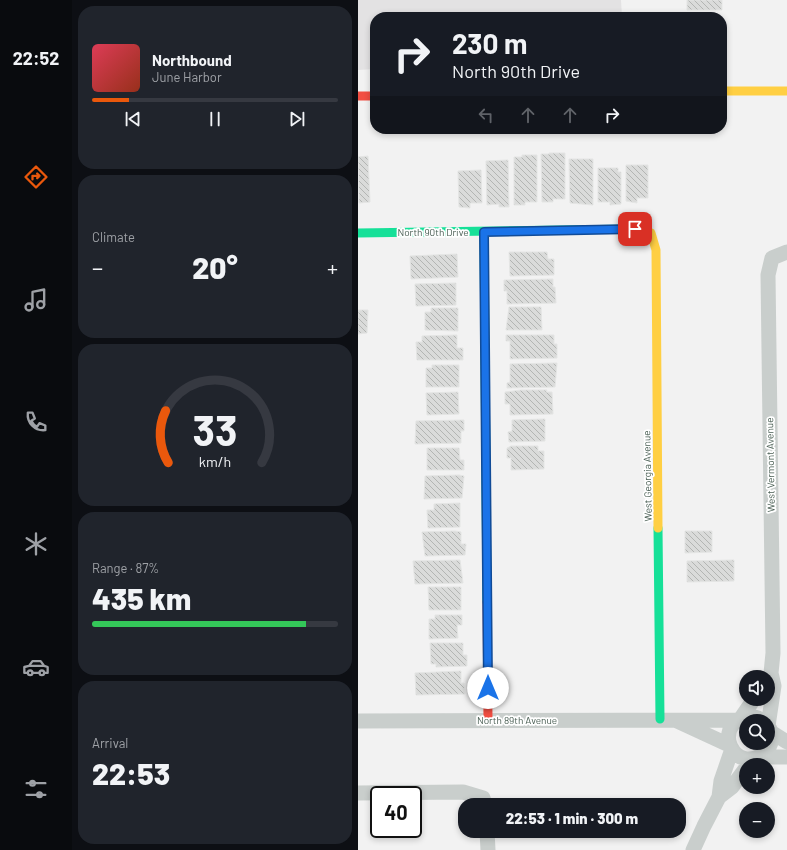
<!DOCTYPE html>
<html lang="en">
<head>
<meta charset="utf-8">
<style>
	:root { --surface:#171b24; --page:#20242c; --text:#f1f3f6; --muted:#9ea1a6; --line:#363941; --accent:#ea580c }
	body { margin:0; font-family:Barlow,sans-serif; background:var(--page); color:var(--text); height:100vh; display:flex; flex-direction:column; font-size:15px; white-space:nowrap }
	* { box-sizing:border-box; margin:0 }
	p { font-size:13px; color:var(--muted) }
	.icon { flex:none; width:22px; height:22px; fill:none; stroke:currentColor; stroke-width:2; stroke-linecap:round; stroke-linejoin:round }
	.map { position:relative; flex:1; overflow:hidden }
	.drawer { display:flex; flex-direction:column; gap:6px; padding:6px; background:#0d0f14; width:286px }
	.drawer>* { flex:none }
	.guide { position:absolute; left:12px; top:12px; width:357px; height:122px; border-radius:16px; box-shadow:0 2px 6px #0003; background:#171b24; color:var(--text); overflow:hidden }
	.controls { position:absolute; left:381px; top:670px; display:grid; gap:8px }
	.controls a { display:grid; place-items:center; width:36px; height:36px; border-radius:50%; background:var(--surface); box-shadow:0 2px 6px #0003; font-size:20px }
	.speed { position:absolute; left:12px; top:786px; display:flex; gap:8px; font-size:20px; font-weight:700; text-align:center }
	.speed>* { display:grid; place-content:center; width:52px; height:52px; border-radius:50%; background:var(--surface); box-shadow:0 2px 6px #0003; line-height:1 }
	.speed .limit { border:2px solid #111; border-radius:6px; background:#fff; color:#111 }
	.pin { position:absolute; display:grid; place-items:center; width:34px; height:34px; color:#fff; margin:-17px; border-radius:8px; box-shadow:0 2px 6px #0006 }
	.me { position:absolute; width:44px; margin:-22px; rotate:0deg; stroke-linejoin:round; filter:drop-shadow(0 0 3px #0008) }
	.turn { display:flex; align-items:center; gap:14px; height:84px; padding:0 16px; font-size:18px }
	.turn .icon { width:52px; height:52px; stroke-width:2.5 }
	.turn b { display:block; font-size:28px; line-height:34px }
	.lanes { display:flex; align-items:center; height:38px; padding:0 16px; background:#0003; justify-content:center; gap:20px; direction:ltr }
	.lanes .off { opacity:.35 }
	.big { font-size:30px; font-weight:800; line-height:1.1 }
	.drawer .card { flex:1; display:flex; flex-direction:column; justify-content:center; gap:6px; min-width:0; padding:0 14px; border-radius:16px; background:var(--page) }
	.drawer .dial { align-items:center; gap:0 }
	.dial svg { height:104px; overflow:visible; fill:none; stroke:var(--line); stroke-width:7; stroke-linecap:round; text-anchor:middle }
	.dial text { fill:var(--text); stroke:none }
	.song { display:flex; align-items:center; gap:12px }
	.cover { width:48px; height:48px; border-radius:6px; background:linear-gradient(135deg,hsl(350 70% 55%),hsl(10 70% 35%)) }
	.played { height:4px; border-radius:2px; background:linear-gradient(90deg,var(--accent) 15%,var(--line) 15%) }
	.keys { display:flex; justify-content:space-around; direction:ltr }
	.heat { display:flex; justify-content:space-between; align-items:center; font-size:22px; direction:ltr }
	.charge { height:6px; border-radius:3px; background:linear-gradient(90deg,#34c759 87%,var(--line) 0) }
	.trip { position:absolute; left:100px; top:798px; width:228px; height:40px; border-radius:16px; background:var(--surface); box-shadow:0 2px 6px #0003; font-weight:800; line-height:40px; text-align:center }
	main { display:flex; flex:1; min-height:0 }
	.menu { display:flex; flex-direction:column; width:72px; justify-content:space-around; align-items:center; background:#090b0e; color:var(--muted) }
	.menu .icon { width:28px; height:28px }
	.menu .active { color:var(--accent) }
	.menu b { font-size:18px; color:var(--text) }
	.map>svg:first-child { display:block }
	.education { fill:#e3e2e3 }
	.building { fill:url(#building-back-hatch); stroke:#e4e5e4 }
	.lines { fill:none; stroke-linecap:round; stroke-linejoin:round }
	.street { stroke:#c9cecc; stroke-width:15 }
	.fast { stroke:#16e098; stroke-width:9 }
	.slow { stroke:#ffcf43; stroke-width:9 }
	.jam { stroke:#f24e42; stroke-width:9 }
	.route-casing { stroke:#114b97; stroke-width:10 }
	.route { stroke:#1a73e8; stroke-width:7 }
	.labels { text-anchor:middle; stroke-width:3.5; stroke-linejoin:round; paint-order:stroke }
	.street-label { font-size:10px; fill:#495e53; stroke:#fff }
</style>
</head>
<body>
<main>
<nav class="menu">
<b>22:52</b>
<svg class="icon active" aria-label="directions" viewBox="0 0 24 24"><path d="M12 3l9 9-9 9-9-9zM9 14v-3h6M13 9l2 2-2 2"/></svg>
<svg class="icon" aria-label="music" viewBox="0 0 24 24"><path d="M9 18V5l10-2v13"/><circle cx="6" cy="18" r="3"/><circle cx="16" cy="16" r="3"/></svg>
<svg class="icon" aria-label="phone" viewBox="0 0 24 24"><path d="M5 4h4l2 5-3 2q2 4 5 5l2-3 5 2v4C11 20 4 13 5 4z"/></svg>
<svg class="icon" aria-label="climate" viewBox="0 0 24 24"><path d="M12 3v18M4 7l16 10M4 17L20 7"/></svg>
<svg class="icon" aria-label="car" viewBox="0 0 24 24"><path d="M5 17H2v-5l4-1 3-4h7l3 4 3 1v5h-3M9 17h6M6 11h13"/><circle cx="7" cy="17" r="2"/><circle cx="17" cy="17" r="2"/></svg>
<svg class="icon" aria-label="filters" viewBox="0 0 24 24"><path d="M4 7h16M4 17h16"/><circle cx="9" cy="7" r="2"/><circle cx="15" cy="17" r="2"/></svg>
</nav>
<section class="drawer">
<div class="card">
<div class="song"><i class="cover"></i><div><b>Northbound</b><p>June Harbor</p></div></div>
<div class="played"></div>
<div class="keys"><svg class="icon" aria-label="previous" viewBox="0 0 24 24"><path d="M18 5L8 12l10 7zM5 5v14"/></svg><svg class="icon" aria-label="pause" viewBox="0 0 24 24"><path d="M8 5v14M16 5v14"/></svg><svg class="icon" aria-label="next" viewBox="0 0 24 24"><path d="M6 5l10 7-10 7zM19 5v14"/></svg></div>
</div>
<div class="card"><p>Climate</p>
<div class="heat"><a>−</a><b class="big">20°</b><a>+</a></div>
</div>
<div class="card dial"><svg viewBox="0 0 100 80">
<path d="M14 69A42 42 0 1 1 86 69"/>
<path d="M14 69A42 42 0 0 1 12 29" stroke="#ea580c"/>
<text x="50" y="56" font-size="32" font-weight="700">33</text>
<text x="50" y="72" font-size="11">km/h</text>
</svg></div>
<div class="card"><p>Range · 87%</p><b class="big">435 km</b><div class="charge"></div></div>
<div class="card"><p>Arrival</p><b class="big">22:53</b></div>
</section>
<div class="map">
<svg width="429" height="850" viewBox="0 0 429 850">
	<defs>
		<pattern id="building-back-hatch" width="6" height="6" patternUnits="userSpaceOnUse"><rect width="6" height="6" fill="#dadbda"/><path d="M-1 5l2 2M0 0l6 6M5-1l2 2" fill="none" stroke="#b3b5b3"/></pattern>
	</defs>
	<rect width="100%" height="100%" fill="#f2f2f2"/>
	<path class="education" d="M0,0H263L264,17H17V69L0,70Z"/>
	<path class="building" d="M329,0H364V10H329Z
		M191,153H207V199H195V202H184L183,154H191Z
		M164,155H179V202H167V205H156V157H164Z
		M10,156L12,202L1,203L0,157Z
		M211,159H235V205L212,203Z
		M150,160L151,207H141V204L129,205L128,161Z
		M268,165H290V198H279V203L268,201Z
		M240,168H260V172H263V204L252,205V202H240Z
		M123,170L124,203H112V208L101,207L100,171Z
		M151,252H189L190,259H196V275L152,276Z
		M99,254L100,277L53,279L52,256Z
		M195,279V287H197L198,303L149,304V291H146V280Z
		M98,283V305L58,306L57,284Z
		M151,307H183L184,330H148Z
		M73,308H100V331L67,330V312H73Z
		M0,310H10L9,333L0,334Z
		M99,335V348H105V360H59L58,342H64V336Z
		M148,335H196V344H199V358L152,359V341H148Z
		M199,363L197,387L149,388V383L152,382V364Z
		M74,365H101V387H68V368H74Z
		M163,390H189L188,392H194L195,414L152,415V404H147V392Z
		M100,392L101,414L69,415L68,393Z
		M187,419V441L151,442L150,432L154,431V420Z
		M106,420V431H103V443L57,444L58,421Z
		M153,446H180V451H186V469L153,470V458H149V448Z
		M69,448H101L102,460H106V470H69Z
		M101,475L106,476L104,498L66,499L67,476Z
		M102,503V527L70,528L69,510H76V504Z
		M97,531L103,532V544H108L107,555L67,556L64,532Z
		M327,531H354V552L327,553Z
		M102,560L105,583L57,584L55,561Z
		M376,560V581L329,582V561Z
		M70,587H103V610H71Z
		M77,615H104V625H99L100,638L71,639V619H77Z
		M72,643H105V655H109V666L78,667V664H73Z
		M103,671V683H106L107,694L58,695L57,673Z"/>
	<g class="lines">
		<path class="street" d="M383,718L396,699
			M0,721L380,720
			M319,721L371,745
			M405,721C394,713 378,716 372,729C370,735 370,742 373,747C386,774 426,750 410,726
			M410,726L416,686L413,673L415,653L410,275L414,258L429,252
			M413,732L429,742
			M402,757H429
			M0,793L105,792L125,798L127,805
			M361,797L363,781L374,749
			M129,831L130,850
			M335,850L346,826L361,797L374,787L388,768"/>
		<path class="fast" d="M126,232L129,602
			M0,233L276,229
			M300,528L302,719"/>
		<path class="slow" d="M364,91H429
			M276,229L293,233L298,250L300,528"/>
		<path class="jam" d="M0,96H17
			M129,602L130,720"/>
	</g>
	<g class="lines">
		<g class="route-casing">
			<path id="route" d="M130,688L126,232L277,229"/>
		</g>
		<use href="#route" class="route"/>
	</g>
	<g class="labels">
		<g class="street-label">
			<text x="75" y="236">North 90th Drive</text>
			<text transform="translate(412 465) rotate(-91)" y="4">West Vermont Avenue</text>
			<text transform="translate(289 476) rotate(-91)" y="4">West Georgia Avenue</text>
			<text x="159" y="724">North 89th Avenue</text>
		</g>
	</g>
</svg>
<div class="controls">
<a><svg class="icon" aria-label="sound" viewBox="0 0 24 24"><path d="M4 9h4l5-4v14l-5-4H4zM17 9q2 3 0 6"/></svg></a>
<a><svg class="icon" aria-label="search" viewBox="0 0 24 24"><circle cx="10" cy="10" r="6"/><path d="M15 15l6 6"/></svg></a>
<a>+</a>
<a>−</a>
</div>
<div class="speed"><div class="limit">40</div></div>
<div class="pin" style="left:277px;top:229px;background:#d93025"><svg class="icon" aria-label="arrive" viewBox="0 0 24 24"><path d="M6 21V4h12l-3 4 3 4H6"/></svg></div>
<svg class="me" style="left:130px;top:688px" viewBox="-20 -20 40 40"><circle r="19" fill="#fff"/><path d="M0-13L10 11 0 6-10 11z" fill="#1a73e8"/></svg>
<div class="trip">22:53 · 1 min · 300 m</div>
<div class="guide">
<div class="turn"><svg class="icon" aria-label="right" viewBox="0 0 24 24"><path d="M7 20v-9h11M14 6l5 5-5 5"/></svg><div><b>230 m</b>North 90th Drive</div></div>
<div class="lanes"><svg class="icon off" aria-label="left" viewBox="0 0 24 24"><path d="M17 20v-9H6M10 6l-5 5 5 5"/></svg><svg class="icon off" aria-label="ahead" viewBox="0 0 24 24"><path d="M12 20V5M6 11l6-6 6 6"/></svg><svg class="icon off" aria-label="ahead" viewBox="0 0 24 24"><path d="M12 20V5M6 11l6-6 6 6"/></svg><svg class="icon" aria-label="right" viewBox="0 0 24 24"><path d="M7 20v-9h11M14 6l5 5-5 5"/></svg></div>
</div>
</div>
</main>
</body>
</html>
